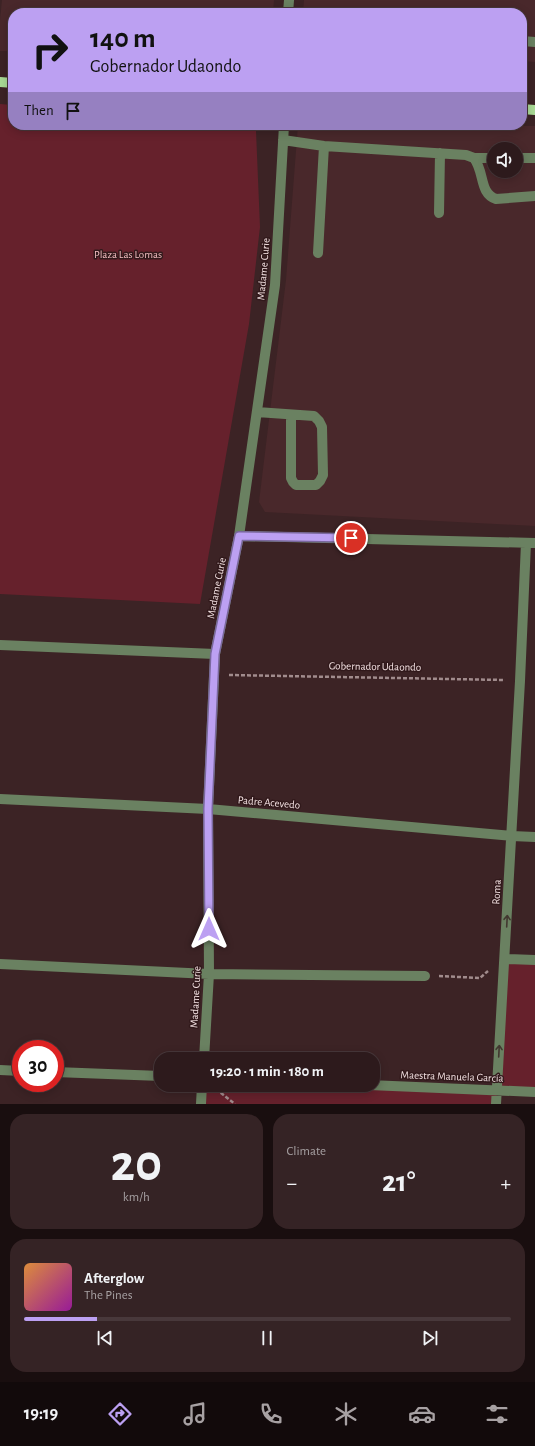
<!DOCTYPE html>
<html lang="en">
<head>
<meta charset="utf-8">
<style>
	:root { --surface:#2d1a1c; --page:#352325; --text:#f1f3f6; --muted:#a7a1a3; --line:#48383b; --accent:#bca0f2 }
	body { margin:0; font-family:"Alegreya Sans",sans-serif; background:var(--page); color:var(--text); height:100vh; display:flex; flex-direction:column; font-size:15px; white-space:nowrap }
	* { box-sizing:border-box; margin:0 }
	p { font-size:13px; color:var(--muted) }
	.icon { flex:none; width:22px; height:22px; fill:none; stroke:currentColor; stroke-width:2; stroke-linecap:round; stroke-linejoin:round }
	.map { position:relative; height:1104px; overflow:hidden }
	.side { display:flex; flex-direction:column; gap:10px; padding:10px; background:#190e0f; flex:1 }
	.side>* { flex:none }
	.hud { position:absolute; left:8px; top:8px; width:519px; height:122px; border-radius:16px; box-shadow:0 2px 10px #0003,0 0 0 1px var(--line); background:#bca0f2; color:#111; overflow:hidden }
	.tools { position:absolute; left:487px; top:142px; display:grid; gap:8px }
	.tools a { display:grid; place-items:center; width:36px; height:36px; border-radius:50%; background:var(--surface); box-shadow:0 2px 10px #0003,0 0 0 1px var(--line); font-size:20px }
	.speed { position:absolute; left:12px; top:1040px; display:flex; gap:8px; font-size:20px; font-weight:700; text-align:center }
	.speed>* { display:grid; place-content:center; width:52px; height:52px; border-radius:50%; background:var(--surface); box-shadow:0 2px 10px #0003,0 0 0 1px var(--line); line-height:1 }
	.speed .limit { border:6px solid #d22; background:#fff; color:#111 }
	.pin { position:absolute; display:grid; place-items:center; width:34px; height:34px; color:#fff; margin:-17px; border:2px solid #fff; border-radius:50%; box-shadow:0 1px 4px #0007 }
	.me { position:absolute; width:44px; margin:-22px; rotate:0deg; stroke-linejoin:round; filter:drop-shadow(0 0 3px #0008) }
	.turn { display:flex; align-items:center; gap:14px; height:84px; padding:0 16px; font-size:18px }
	.turn .icon { width:52px; height:52px; stroke-width:2.5 }
	.turn b { display:block; font-size:28px; line-height:34px }
	.then { display:flex; align-items:center; height:38px; padding:0 16px; background:#0003; gap:8px; font-size:15px }
	.big { font-size:30px; font-weight:600; line-height:1.1 }
	.side .card { flex:1; display:flex; flex-direction:column; justify-content:center; gap:6px; min-width:0; padding:0 14px; border-radius:16px; background:var(--page) }
	.side .dial { align-items:center; gap:0 }
	.dial b { font-size:52px; line-height:1 }
	.song { display:flex; align-items:center; gap:12px }
	.cover { width:48px; height:48px; border-radius:6px; background:linear-gradient(135deg,hsl(30 70% 55%),hsl(300 70% 35%)) }
	.played { height:4px; border-radius:2px; background:linear-gradient(90deg,var(--accent) 15%,var(--line) 15%) }
	.keys { display:flex; justify-content:space-around; direction:ltr }
	.heat { display:flex; justify-content:space-between; align-items:center; font-size:22px; direction:ltr }
	.side .tiles { flex:1; display:grid; gap:10px; grid-template-columns:1fr 1fr }
	.card:last-child { grid-column:span 2 }
	.trip { position:absolute; left:154px; top:1052px; width:226px; height:40px; border-radius:16px; background:var(--surface); box-shadow:0 2px 10px #0003,0 0 0 1px var(--line); font-weight:600; line-height:40px; text-align:center }
	.tabs { display:flex; height:64px; justify-content:space-around; align-items:center; background:#120a0b; color:var(--muted) }
	.tabs .icon { width:28px; height:28px }
	.tabs .selected { color:var(--accent) }
	.tabs b { font-size:18px; color:var(--text) }
	.map>svg:first-child { display:block }
	.built { fill:#49282b; fill-rule:evenodd }
	.green { fill:#66212c }
	.lines { fill:none; stroke-linecap:round; stroke-linejoin:round }
	.path { stroke:#a18c8d; stroke-width:2.5; stroke-dasharray:4 2; stroke-linecap:butt }
	.minor { stroke:#6a8161; stroke-width:10 }
	.major { stroke:#a9d995; stroke-width:10 }
	.oneway { stroke:#423830 }
	.route-casing { stroke:#7a689d; stroke-width:10 }
	.route { stroke:#bca0f2; stroke-width:7 }
	.labels { text-anchor:middle; stroke-width:3; stroke-linejoin:round; paint-order:stroke }
	.park-label { font-size:11px; fill:#f2bdc0; stroke:#31191b }
	.street-label { font-size:11px; fill:#f4e2e3; stroke:#31191b }
</style>
</head>
<body>
<div class="map">
<svg width="535" height="1104" viewBox="0 0 535 1104">
	<rect width="100%" height="100%" fill="#3c2325"/>
	<path class="built" d="M2,0H274L273,13H13V51H0V20Z
		M304,0H535V62L522,61V13H303Z
		M298,125L535,126V526L265,512L259,502L286,280ZM494,149H516V171H494Z"/>
	<path class="green" d="M0,104L13,105V125H253L256,131L260,227L249,324L200,604L0,594Z
		M505,959L535,960V1092L497,1090L496,1104H201L202,1085H369L497,1090Z"/>
	<g class="lines">
		<path class="path" d="M229,675L505,680
			M439,976L480,978L488,971
			M216,1089L235,1104"/>
		<path class="minor" d="M288,13L289,0
			M522,41L535,42
			M283,140L324,146L466,155L474,158H494
			M474,158C485,173 479,193 496,199L535,196
			M516,158H535
			M439,213L440,153
			M318,253L324,146
			M257,412L314,416L319,421L322,427L323,475L320,481L316,485H296L293,482L291,478V415
			M239,536L535,543
			M0,645L215,654
			M0,799L208,809L512,836L535,837
			M505,959L535,960
			M0,964L209,974L425,976
			M204,1059L209,974L208,809L215,654L239,536L275,285L284,125
			M0,1070L21,1071
			M55,1072L161,1076
			M369,1085L535,1092
			M201,1104L202,1085
			M496,1104L520,681L526,543"/>
		<path class="major" d="M0,82L13,83
			M522,109L535,110"/>
	</g>
	<defs><path id="oneway-shaft" d="M-6 0H5M1.5-3L5.5 0L1.5 3" fill="none" stroke-width="1.6" stroke-linecap="round" stroke-linejoin="round"/></defs>
	<g class="oneway">
		<use href="#oneway-shaft" transform="translate(507 921) rotate(-87)"/>
		<use href="#oneway-shaft" transform="translate(499 1051) rotate(-87)"/>
	</g>
	<g class="lines">
		<g class="route-casing">
			<path id="route" d="M209,929L208,809L215,654L239,536L351,538"/>
		</g>
		<use href="#route" class="route"/>
	</g>
	<g class="labels">
		<g class="park-label">
			<text x="128" y="258">Plaza Las Lomas</text>
		</g>
		<g class="street-label">
			<text transform="translate(263 269) rotate(-85)" y="4">Madame Curie</text>
			<text transform="translate(216 588) rotate(-79)" y="4">Madame Curie</text>
			<text transform="translate(375 666) rotate(1)" y="4">Gobernador Udaondo</text>
			<text transform="translate(269 802) rotate(5)" y="4">Padre Acevedo</text>
			<text transform="translate(496 892) rotate(-87)" y="4">Roma</text>
			<text transform="translate(195 997) rotate(-87)" y="4">Madame Curie</text>
			<text transform="translate(452 1076) rotate(2)" y="4">Maestra Manuela García</text>
		</g>
	</g>
</svg>
<div class="tools">
<a><svg class="icon" aria-label="sound" viewBox="0 0 24 24"><path d="M4 9h4l5-4v14l-5-4H4zM17 9q2 3 0 6"/></svg></a>
</div>
<div class="speed"><div class="limit">30</div></div>
<div class="pin" style="left:351px;top:538px;background:#d93025"><svg class="icon" aria-label="arrive" viewBox="0 0 24 24"><path d="M6 21V4h12l-3 4 3 4H6"/></svg></div>
<svg class="me" style="left:209px;top:929px" viewBox="-20 -20 40 40"><path d="M0-17L14 15 0 8-14 15z" fill="#bca0f2" stroke="#fff" stroke-width="4"/></svg>
<div class="trip">19:20 · 1 min · 180 m</div>
<div class="hud">
<div class="turn"><svg class="icon" aria-label="right" viewBox="0 0 24 24"><path d="M7 20v-9h11M14 6l5 5-5 5"/></svg><div><b>140 m</b>Gobernador Udaondo</div></div>
<div class="then">Then<svg class="icon" aria-label="arrive" viewBox="0 0 24 24"><path d="M6 21V4h12l-3 4 3 4H6"/></svg></div>
</div>
</div>
<section class="side">
<div class="tiles">
<div class="card dial"><b>20</b><p>km/h</p></div>
<div class="card"><p>Climate</p>
<div class="heat"><a>−</a><b class="big">21°</b><a>+</a></div>
</div>
<div class="card">
<div class="song"><i class="cover"></i><div><b>Afterglow</b><p>The Pines</p></div></div>
<div class="played"></div>
<div class="keys"><svg class="icon" aria-label="previous" viewBox="0 0 24 24"><path d="M18 5L8 12l10 7zM5 5v14"/></svg><svg class="icon" aria-label="pause" viewBox="0 0 24 24"><path d="M8 5v14M16 5v14"/></svg><svg class="icon" aria-label="next" viewBox="0 0 24 24"><path d="M6 5l10 7-10 7zM19 5v14"/></svg></div>
</div>
</div>
</section>
<nav class="tabs">
<b>19:19</b>
<svg class="icon selected" aria-label="directions" viewBox="0 0 24 24"><path d="M12 3l9 9-9 9-9-9zM9 14v-3h6M13 9l2 2-2 2"/></svg>
<svg class="icon" aria-label="music" viewBox="0 0 24 24"><path d="M9 18V5l10-2v13"/><circle cx="6" cy="18" r="3"/><circle cx="16" cy="16" r="3"/></svg>
<svg class="icon" aria-label="phone" viewBox="0 0 24 24"><path d="M5 4h4l2 5-3 2q2 4 5 5l2-3 5 2v4C11 20 4 13 5 4z"/></svg>
<svg class="icon" aria-label="climate" viewBox="0 0 24 24"><path d="M12 3v18M4 7l16 10M4 17L20 7"/></svg>
<svg class="icon" aria-label="car" viewBox="0 0 24 24"><path d="M5 17H2v-5l4-1 3-4h7l3 4 3 1v5h-3M9 17h6M6 11h13"/><circle cx="7" cy="17" r="2"/><circle cx="17" cy="17" r="2"/></svg>
<svg class="icon" aria-label="filters" viewBox="0 0 24 24"><path d="M4 7h16M4 17h16"/><circle cx="9" cy="7" r="2"/><circle cx="15" cy="17" r="2"/></svg>
</nav>
</body>
</html>
